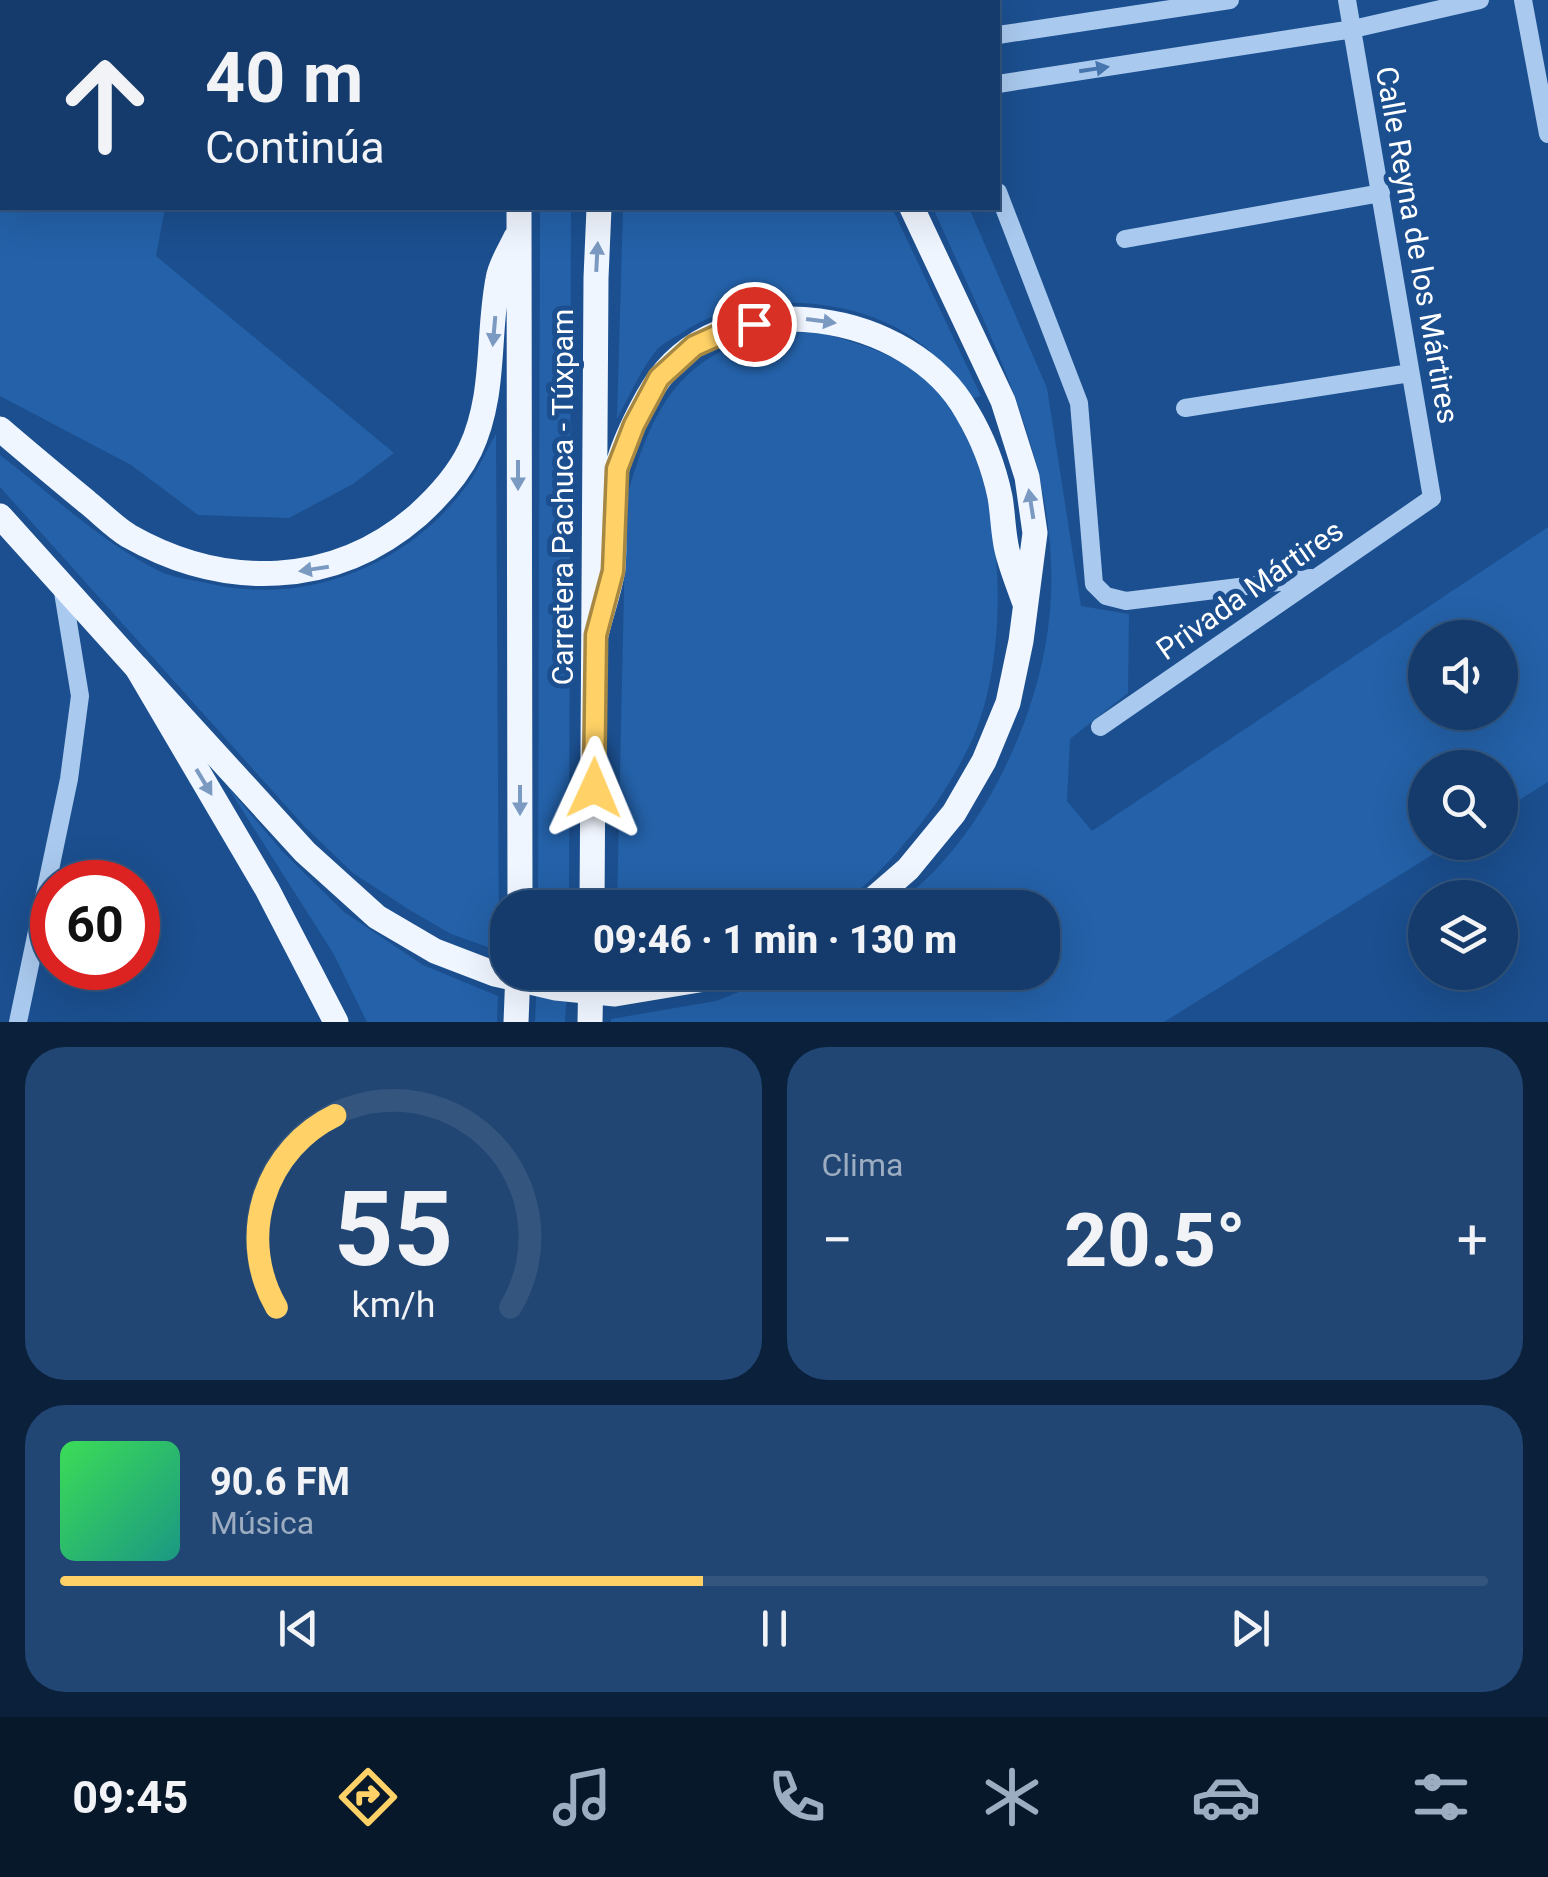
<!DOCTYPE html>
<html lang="es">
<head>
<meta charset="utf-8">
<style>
	:root { --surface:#143b6b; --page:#214673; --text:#f1f3f6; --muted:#9dadc1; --line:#33557e; --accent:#ffd166 }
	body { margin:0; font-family:Roboto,sans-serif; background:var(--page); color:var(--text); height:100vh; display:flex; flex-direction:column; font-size:38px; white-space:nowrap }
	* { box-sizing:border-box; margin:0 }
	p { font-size:32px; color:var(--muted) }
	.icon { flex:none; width:55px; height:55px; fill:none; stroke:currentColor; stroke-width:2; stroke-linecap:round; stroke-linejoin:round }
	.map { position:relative; height:1022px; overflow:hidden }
	.side { display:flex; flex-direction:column; gap:25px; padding:25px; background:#0b203b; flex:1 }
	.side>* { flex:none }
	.top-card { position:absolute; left:0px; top:0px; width:1000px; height:210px; box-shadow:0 10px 40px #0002,0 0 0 2px var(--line); background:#143b6b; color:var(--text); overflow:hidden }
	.buttons { position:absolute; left:1408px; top:620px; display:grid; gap:20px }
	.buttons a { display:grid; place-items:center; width:110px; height:110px; border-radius:50%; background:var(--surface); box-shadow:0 10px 40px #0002,0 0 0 2px var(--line); font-size:50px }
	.speed { position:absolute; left:30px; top:860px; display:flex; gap:20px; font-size:50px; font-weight:700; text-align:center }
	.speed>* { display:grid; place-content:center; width:130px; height:130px; border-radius:50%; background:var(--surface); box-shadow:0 10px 40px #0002,0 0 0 2px var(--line); line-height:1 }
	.speed .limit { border:15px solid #d22; background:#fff; color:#111 }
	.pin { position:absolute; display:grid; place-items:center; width:85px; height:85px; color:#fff; margin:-42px; border:5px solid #fff; border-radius:50%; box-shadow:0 2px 10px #0007 }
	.me { position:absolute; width:110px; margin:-55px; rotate:1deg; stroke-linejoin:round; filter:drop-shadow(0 0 8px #0008) }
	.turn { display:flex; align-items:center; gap:35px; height:210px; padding:0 40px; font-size:45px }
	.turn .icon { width:130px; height:130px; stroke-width:2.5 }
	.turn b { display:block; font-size:70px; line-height:85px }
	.big { font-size:75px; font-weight:800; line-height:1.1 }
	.side .card { flex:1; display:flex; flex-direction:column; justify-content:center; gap:15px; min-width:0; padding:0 35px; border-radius:40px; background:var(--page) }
	.side .dial { align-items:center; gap:0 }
	.dial svg { height:260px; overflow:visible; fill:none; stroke:var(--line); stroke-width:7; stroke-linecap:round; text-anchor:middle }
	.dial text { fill:var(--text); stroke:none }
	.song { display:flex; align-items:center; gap:30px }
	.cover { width:120px; height:120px; border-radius:15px; background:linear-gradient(135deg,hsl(130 70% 55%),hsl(170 70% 35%)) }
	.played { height:10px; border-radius:5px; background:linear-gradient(90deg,var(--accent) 45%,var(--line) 45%) }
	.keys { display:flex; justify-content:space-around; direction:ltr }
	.heat { display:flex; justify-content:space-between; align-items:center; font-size:55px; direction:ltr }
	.side .tiles { flex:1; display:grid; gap:25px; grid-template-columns:1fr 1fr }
	.card:last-child { grid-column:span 2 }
	.trip { position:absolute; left:490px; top:890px; width:570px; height:100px; border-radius:40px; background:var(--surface); box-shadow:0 10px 40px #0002,0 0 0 2px var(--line); font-weight:800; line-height:100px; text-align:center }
	.dock { display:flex; height:160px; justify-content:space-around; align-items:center; background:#08182b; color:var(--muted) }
	.dock .icon { width:70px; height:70px }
	.dock .active { color:var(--accent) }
	.dock b { font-size:45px; color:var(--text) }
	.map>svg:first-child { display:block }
	.green { fill:#2461a8; fill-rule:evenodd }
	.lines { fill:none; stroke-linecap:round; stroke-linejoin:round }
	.minor { stroke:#a9c9ee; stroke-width:18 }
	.major { stroke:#f0f6ff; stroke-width:25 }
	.major-bridge { stroke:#f0f6ff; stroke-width:25 }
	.oneway { fill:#4674ac }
	.oneway2 { fill:#7b9ac1 }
	.route-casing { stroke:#a68842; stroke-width:25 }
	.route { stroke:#ffd166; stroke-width:18 }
	.labels { text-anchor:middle; stroke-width:10; stroke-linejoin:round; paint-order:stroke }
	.street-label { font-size:30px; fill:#fff; stroke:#1b4f8f }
</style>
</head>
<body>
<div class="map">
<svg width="1548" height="1022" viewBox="0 0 1548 1022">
	<rect width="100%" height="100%" fill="#1b4f8f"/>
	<path class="green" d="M0,0H207L2,2V208H165L156,256L394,453L353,484L289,518L198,515L131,465L0,396Z
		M540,208H571L569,908L538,907Z
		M623,208H892L981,396L974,398C948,369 924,339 887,323C824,295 738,294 680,334C672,339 661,344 655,352C640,371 629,397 617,419Z
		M933,208H969L1047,388L1081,606L1129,614L1128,693L1070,739L1067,801L1092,831L1548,527V782L1500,812V768H1425V842L1451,843L1164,1022H611V1019L716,1001L788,973L1042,972V908L892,907C943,872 982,817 1008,761C1106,551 1019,400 933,208ZM1425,638H1500V712H1425Z
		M816,332C864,344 915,359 947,402C1006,482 1012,648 973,738C954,779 933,811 903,845C889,862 856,897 836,906C823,912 798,907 784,907C728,907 672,907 617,908L626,500C649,419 673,359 762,336C778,331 799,333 816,332Z
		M496,434L499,951L451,934L408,909L353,873L304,826L0,487V455C51,494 101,542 159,571C174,578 194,580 211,584C309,606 412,564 470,481C480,466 487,449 496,434Z
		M227,786L282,851L344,912L423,965L498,996L497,1022H367L333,953Z
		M537,973H568L565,1022H535Z"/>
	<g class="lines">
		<path class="minor" d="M899,0L902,2
			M1523,0L1548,134
			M998,35L1230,0
			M998,84L1353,29L1480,0
			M998,192L1079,403L1094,584L1106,596L1126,601L1311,578
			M1125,239L1381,193
			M1185,408L1410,373
			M1100,727L1432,498L1347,0
			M18,1022L69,779L80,696L62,586"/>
		<path class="major" d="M813,0L814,2
			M538,2L539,0
			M617,2V0
			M519,208L520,908
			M0,429C29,454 58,478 87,502C101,513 114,527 129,536C224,590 334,588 418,515C439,496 458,475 470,450C496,395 487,336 498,279C500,265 510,250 516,237
			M0,516L137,668L267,889L336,1022
			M596,635C601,613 610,590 613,568C616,536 610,501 617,469C622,445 644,400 659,379C731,281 911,311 967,412C982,437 994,468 1000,497C1003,514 1003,533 1007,550C1011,567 1018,584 1024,601
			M592,908L596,278L599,208
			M863,908L908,869L954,813L984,761L1008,703L1021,641L1035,533L1027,477L1003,401L912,208
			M516,1022L518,972
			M590,1022L591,972"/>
		<path class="major-bridge" d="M137,668L305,852L377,917L435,951L495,974L556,988L615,994L717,977"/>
	</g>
	<defs><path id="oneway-solid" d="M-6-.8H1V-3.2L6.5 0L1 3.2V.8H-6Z" transform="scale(2.5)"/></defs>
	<use class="oneway" href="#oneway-solid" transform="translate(1094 69) rotate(-9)"/>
	<g class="oneway2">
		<use href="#oneway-solid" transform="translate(597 257) rotate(-87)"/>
		<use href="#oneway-solid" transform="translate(821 321) rotate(8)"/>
		<use href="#oneway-solid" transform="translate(494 331) rotate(95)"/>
		<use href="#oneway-solid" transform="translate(518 475) rotate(90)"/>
		<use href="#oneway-solid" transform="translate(1031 504) rotate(-99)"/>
		<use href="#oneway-solid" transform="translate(314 569) rotate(171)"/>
		<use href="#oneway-solid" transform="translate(204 782) rotate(59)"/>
		<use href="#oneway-solid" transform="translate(520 800) rotate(90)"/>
	</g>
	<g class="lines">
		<g class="route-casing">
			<path id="route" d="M594,788L596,635L613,571L617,469L634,425L659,378L694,346L734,328L754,324"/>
		</g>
		<use href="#route" class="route"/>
	</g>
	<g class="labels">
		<g class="street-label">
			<text transform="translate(1417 245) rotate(80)" y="10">Calle Reyna de los Mártires</text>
			<text transform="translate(563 497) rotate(-90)" y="10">Carretera Pachuca - Túxpam</text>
			<text transform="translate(1250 590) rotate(-35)" y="10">Privada Mártires</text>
		</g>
	</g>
</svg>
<div class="buttons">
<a><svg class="icon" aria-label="sound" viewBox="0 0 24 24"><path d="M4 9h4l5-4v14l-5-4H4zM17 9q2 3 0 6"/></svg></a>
<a><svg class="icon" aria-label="search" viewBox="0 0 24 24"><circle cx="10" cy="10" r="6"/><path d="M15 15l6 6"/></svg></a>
<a><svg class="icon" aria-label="layers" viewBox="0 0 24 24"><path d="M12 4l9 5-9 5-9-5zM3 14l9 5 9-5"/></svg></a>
</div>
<div class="speed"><div class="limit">60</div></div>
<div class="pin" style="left:754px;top:324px;background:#d93025"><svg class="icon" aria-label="arrive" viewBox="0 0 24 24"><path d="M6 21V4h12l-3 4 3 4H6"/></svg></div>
<svg class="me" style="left:594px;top:788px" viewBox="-20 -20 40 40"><path d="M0-17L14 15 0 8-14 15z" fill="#ffd166" stroke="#fff" stroke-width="4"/></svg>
<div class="trip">09:46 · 1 min · 130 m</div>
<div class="top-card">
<div class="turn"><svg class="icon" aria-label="ahead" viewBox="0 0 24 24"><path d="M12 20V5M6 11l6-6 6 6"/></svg><div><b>40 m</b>Continúa</div></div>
</div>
</div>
<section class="side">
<div class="tiles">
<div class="card dial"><svg viewBox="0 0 100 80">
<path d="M14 69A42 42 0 1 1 86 69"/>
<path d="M14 69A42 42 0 0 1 32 10" stroke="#ffd166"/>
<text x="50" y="56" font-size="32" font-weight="700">55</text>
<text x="50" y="72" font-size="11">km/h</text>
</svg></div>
<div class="card"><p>Clima</p>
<div class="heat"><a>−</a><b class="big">20.5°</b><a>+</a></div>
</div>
<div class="card">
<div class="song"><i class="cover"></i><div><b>90.6 FM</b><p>Música</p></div></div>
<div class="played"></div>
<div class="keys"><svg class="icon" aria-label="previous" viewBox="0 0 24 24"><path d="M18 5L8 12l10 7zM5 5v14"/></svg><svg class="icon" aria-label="pause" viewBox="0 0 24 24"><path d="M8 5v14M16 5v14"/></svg><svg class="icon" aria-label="next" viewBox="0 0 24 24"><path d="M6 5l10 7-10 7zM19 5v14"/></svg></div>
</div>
</div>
</section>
<nav class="dock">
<b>09:45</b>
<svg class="icon active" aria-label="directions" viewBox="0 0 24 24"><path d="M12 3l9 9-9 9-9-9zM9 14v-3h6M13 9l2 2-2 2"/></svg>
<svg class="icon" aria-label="music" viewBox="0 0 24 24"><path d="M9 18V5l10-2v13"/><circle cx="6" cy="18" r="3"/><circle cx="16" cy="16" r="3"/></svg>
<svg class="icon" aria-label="phone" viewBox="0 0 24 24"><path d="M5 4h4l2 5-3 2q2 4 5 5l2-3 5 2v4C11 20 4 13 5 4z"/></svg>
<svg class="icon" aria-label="climate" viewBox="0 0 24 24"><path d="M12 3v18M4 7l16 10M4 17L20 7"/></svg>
<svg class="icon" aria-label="car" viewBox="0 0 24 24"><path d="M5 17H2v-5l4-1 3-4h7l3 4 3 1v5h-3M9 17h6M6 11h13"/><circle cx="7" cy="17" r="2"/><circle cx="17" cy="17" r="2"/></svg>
<svg class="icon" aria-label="filters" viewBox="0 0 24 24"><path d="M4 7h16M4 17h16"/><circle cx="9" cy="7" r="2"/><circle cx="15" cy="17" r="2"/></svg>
</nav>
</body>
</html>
